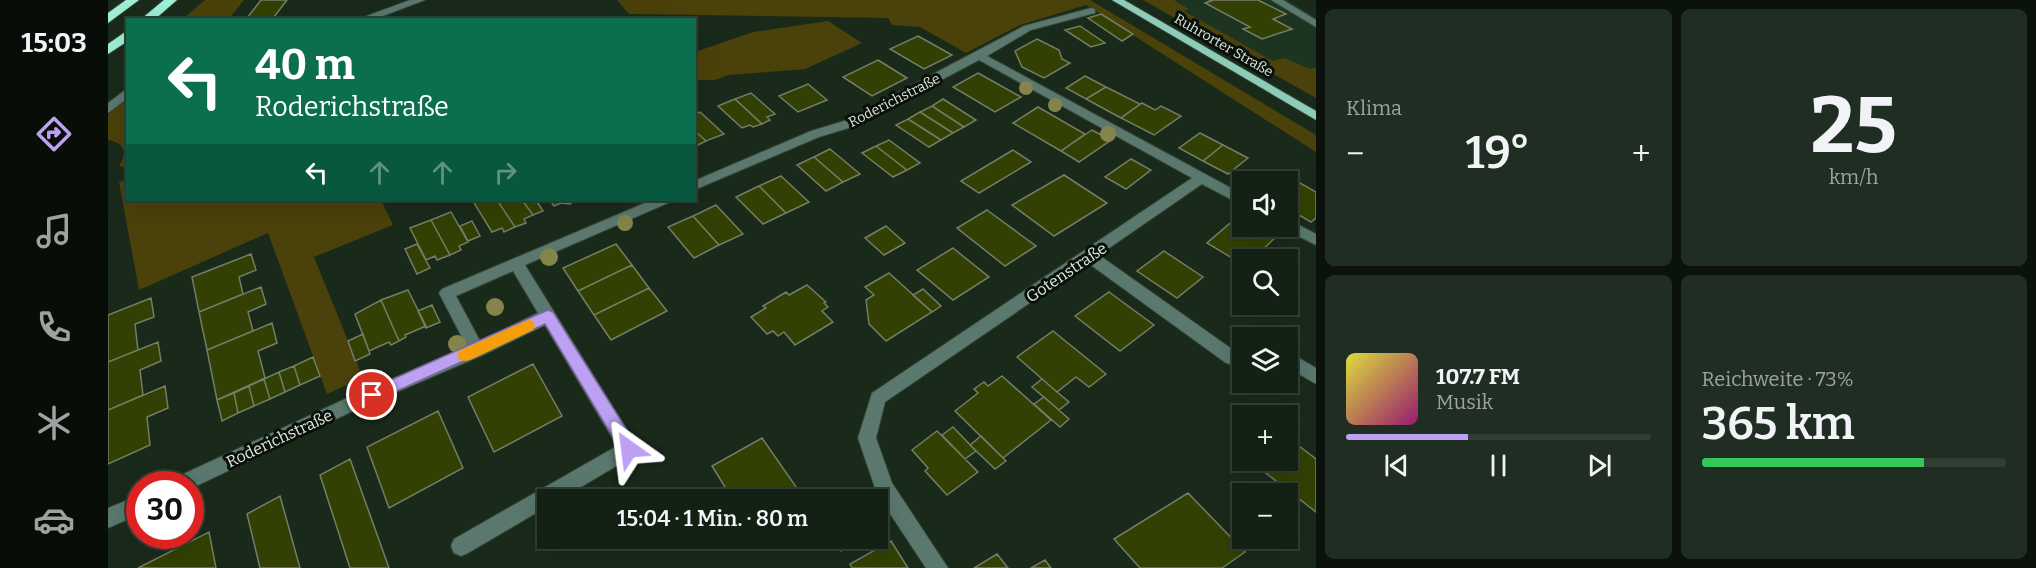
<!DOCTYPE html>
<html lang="de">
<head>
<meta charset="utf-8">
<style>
	:root { --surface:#132014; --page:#202d22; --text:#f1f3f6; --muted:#9da3a0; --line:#323e34; --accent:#bca0f2 }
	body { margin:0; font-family:Bitter,serif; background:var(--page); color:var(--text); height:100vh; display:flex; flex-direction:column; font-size:22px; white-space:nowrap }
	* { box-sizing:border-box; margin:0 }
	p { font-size:20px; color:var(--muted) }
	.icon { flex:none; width:33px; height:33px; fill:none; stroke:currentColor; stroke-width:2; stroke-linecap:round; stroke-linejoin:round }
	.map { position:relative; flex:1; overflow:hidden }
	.details { display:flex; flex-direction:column; gap:9px; padding:9px; background:#0a120b; width:720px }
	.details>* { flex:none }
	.hud { position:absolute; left:18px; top:18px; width:570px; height:183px; border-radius:0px; box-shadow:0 6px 24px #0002,0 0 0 2px var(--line); background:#0b6e4f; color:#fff; overflow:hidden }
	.tools { position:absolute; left:1124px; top:171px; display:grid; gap:12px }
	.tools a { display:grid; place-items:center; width:66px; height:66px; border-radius:0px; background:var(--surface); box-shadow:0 6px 24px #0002,0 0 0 2px var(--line); font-size:30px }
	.speed { position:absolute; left:18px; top:471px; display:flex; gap:12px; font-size:30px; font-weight:700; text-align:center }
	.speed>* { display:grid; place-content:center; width:78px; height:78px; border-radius:50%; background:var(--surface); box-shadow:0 6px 24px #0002,0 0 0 2px var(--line); line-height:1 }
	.speed .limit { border:9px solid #d22; background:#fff; color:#111 }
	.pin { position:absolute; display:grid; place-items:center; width:51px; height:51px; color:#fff; margin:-26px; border:3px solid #fff; border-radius:50%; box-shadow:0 2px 6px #0007 }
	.me { position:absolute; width:66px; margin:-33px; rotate:329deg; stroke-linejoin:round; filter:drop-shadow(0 0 4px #0008) }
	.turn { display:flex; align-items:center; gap:21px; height:126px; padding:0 30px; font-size:27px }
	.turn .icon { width:78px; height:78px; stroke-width:2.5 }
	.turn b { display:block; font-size:42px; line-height:51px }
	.lanes { display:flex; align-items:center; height:57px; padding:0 30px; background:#0003; justify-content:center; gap:30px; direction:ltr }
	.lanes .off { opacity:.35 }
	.big { font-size:45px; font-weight:600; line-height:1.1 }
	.details .card { flex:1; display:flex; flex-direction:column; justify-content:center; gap:9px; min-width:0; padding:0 21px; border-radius:9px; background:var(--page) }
	.details .dial { align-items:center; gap:0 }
	.dial b { font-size:78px; line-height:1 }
	.song { display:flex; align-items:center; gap:18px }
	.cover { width:72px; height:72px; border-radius:9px; background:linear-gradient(135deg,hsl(60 70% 55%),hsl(320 70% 35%)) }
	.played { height:6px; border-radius:3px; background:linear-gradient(90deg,var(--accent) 40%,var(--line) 40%) }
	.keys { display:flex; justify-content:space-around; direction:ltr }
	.heat { display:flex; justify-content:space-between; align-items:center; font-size:33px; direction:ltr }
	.charge { height:9px; border-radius:4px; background:linear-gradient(90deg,#34c759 73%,var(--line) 0) }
	.details .tiles { flex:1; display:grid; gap:9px; grid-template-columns:repeat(2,1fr) }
	.trip { position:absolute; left:429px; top:489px; width:351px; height:60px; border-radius:0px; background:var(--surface); box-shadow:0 6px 24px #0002,0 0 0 2px var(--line); font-weight:600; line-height:60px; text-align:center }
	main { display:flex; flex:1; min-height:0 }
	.tabs { display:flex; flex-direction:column; width:108px; justify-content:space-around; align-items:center; background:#080d08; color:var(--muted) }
	.tabs .icon { width:42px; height:42px }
	.tabs .on { color:var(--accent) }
	.tabs b { font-size:27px; color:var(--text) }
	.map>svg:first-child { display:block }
	.built { fill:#1d3421 }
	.green { fill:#4b410a }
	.building { fill:#324103; stroke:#757d67; stroke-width:1.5 }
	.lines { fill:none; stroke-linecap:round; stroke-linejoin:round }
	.minor-casing { stroke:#344536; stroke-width:2 }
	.major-casing { stroke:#344536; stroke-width:2 }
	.highway-casing { stroke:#344536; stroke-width:2 }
	.minor { fill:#5a786e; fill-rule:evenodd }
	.major { fill:#8cccb9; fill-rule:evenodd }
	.highway { fill:#9feed6; fill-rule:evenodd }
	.tree { fill:#85844a }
	.route { fill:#bca0f2; stroke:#7a689d; stroke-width:1.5 }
	.slow { fill:#f59e0b }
	.labels { text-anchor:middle; stroke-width:6; stroke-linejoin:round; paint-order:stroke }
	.far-street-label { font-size:14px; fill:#dde8de; stroke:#09100a }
	.street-label { font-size:16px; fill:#dde8de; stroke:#09100a }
</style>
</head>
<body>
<main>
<nav class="tabs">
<b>15:03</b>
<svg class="icon on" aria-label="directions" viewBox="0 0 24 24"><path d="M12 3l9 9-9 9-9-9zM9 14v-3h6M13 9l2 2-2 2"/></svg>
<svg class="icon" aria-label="music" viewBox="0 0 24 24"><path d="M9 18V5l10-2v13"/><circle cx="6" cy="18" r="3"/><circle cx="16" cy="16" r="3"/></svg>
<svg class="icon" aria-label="phone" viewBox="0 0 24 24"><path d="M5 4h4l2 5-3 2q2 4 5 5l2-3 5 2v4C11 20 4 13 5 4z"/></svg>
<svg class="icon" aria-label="climate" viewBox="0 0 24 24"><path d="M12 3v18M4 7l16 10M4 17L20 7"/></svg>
<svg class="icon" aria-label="car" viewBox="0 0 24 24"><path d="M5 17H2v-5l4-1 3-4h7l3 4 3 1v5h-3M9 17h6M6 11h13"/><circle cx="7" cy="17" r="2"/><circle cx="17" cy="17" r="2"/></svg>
</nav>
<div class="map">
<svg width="1208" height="568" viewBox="0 0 1208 568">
	<rect width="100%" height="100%" fill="#192a1b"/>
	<path class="built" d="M1066,0H1180L1208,18V67L1203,69L1191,64L1165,61L1075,11L1080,8Z"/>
	<path class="green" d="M97,0H136L121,19H75Z
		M509,0H982L1208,135V152L978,5L912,25L858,53L812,27L784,25L780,18L521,14Z
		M1035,0H1066L1081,9L1076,11L1165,61L1176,58L1202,69L1208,67V98Z
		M720,21L754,43L697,69L621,75L607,80H587V52L645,32Z
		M19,97L20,165L17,168L11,166C20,153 16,142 0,140V115Z
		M19,179L20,200H273L285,225L206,257L255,378L219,394L160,233L31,290L11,182Z"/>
	<path class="building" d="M153,0H179L166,17L139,18Z
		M1101,0H1150L1178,14L1165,19L1184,29L1154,39L1135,29L1142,27L1097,3L1103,1Z
		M993,14L1025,34L1014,41L980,18Z
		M972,26L997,43L983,47L957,30Z
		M810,36L844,55L816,69L782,49Z
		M929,39L951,50L954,59L962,63L936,78L914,67L907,51Z
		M770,60L799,78L764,96L735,77Z
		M870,73L913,97L887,112L845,87Z
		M977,76L998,87L978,99L958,88Z
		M700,84L719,100L690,112L671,96Z
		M998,87L1032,104L1013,118L978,99Z
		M643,93L667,114L659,117L662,120L654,124L627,99Z
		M627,99L654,124L645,127L642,125L634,128L610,106Z
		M835,99L868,120L856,127L824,106Z
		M1034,103L1047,110L1053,106L1073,116L1046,135L1013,118Z
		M824,106L856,127L845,133L812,112Z
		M930,107L977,134L953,151L905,123Z
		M592,112L616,134L598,141L586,130V114Z
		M812,112L845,133L833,140L800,119Z
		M800,119L833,140L821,147L788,125Z
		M586,130L598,141L586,147Z
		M984,130L1003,140L971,162L953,151Z
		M1092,133L1115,145L1095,161L1071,148Z
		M781,140L812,163L799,170L768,146Z
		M1115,145L1140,158L1120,174L1095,161Z
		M768,146L799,170L785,177L754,153Z
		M722,149L752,174L735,182L706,157Z
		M905,150L923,162L871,193L853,181Z
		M706,157L735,182L718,191L689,165Z
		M1023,159L1043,170L1018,189L997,177Z
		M1169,170L1208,192V218L1203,222L1179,208V182H1153Z
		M956,175L999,203L946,236L904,205Z
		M673,176L701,202L678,213L651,186Z
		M651,186L678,213L655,224L628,197Z
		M375,200H389L407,227L396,232L394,228L384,232L366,203Z
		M389,200H414L425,215L416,219L418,223L407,227Z
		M414,200H428L435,211L425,215Z
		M442,200H467L462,204L453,203L446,206Z
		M608,205L635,234L611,245L585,216Z
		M879,210L928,246L897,266L849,228Z
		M343,212L360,242L351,246L353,250L342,255L323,220Z
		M1134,213V226H1158L1171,234L1150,254L1159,260H1134V264L1099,243Z
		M585,216L611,245L586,258L560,227Z
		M323,220L342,255L329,260L327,256L318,260L302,228Z
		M364,221L372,236L360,241L352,226Z
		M778,226L797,243L776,255L757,238Z
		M309,244L322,268L309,274L297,249Z
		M508,244L524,265L470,291L455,268Z
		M845,248L881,277L845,300L809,270Z
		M1056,251L1095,277L1069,298L1029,271Z
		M143,254L148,270L131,277L135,294L91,312L84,277Z
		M524,265L541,288L486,315L470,291Z
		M1179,271L1190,277L1179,288Z
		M781,273L824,312L778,341L761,324L758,300L766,295L757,287Z
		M699,285L718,302L716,303L720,307L714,311L725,322L687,345L676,332L670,336L665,331L659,334L643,317L658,308L655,306L678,292L681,295Z
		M153,287L158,304L140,312L145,331L99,350L91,312Z
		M541,288L559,311L503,340L486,315Z
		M815,289L833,306L824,312L805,295Z
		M300,290L318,326L297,335L298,337L291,341L273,300Z
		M1001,292L1046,325L1012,351L967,316Z
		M43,298L46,317L27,324L30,350L0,362V315Z
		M273,300L291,341L283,345L281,342L261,351L247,314Z
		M324,305L332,322L318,328L310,311Z
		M164,323L169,343L150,351L157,378L109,400L99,350Z
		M945,331L998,374L981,387L968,377L949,392L909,357Z
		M255,334L262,354L247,361L240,341Z
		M50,342L53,361L32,370L35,395L0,410V362Z
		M205,357L212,376L192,385L186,366Z
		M425,364L454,416L386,452L360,397Z
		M186,366L192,385L177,392L171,372Z
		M171,372L177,392L162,399L156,379Z
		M894,376L943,420L895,458L847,411L870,393L866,389L876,382L880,386Z
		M156,379L162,399L146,406L141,386Z
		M934,379L949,392L961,402L951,410L924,387Z
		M57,386L60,408L39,417L42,445L0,464V410Z
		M141,386L146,406L130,413L126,393Z
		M126,393L130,413L114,421L109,400Z
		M936,397L961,419L952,427L926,404Z
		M330,411L355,468L281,508L259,447Z
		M845,427L868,451L857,459L834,435Z
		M829,431L870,472L839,495L817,471L820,468L804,450Z
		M873,436L898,461L887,469L862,445Z
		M1179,437L1208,459V512L1141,460H1179Z
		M654,438L693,494L685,500H625L604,466Z
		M242,459L281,568H242L212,475Z
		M716,490L722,500H699Z
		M1080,493L1137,552L1114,568H1032L1006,539Z
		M172,496L192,568H152L139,514Z
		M101,532L108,568H30Z
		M726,538H756L733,551Z
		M783,541L800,568H744L742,564Z
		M889,554L900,568H866Z
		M937,560L943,568H923Z"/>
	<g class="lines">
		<g class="minor-casing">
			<path id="minor" d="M302,0H317L264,20H248Z
				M1163,0H1175L1208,20V27Z
				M983,8L987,9V13L923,30L879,56L1134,194V205L1094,184L991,255L1128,352L1134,353V367L1118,363L980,263L777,402L768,438L784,483L840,568H818L769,494L750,438L764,393L1084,178L871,60L744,127L711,137L586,190V181L703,131L736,121L916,26Z
				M20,88V98L0,113V103Z
				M544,200H562L560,203L417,265L527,443L530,449L527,455L451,500H440V506L360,553L353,556L346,553L343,546L346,539L509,446L437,325L375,355L249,409L82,489V484H65L67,478L237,399L359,347L331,293L334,289ZM405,271L430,313L372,341L348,296Z
				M1179,219L1208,234V245L1174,228L1179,226Z
				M1179,351L1208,368V384L1179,367Z
				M32,495V514L0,528V508Z"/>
		</g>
		<g class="major-casing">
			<path id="major" d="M1004,0H1016L1208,111V120Z"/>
		</g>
		<g class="highway-casing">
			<path id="highway" d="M18,0H31L0,23V13Z
				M56,0H69L46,20H32Z
				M20,30V41L0,54V44Z"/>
		</g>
		<use href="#minor" class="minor"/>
		<use href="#major" class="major"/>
		<use href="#highway" class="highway"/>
	</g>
	<g class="tree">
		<circle cx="918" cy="88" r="7"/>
		<circle cx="947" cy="105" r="7"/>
		<circle cx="1000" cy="134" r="8"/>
		<circle cx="517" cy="223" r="8"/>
		<circle cx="441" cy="257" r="9"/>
		<circle cx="387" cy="307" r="9"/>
		<circle cx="349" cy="344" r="9"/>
	</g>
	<path class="route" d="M440,310L445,312L527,443L529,449L527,454L521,456L515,454L437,324L269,400L264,402L258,400L256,395L258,391Z"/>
	<path class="slow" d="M420,320L425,321L427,325L425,330L362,360L357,361L351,360L349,355L351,351Z"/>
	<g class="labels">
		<g class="far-street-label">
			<text transform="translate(1116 45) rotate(30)" y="5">Ruhrorter Straße</text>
			<text transform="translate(786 100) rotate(-27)" y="5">Roderichstraße</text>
		</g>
		<g class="street-label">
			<text transform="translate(958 272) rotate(-34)" y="6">Gotenstraße</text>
			<text transform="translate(171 438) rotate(-25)" y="6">Roderichstraße</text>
		</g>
	</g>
</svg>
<div class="tools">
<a><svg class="icon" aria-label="sound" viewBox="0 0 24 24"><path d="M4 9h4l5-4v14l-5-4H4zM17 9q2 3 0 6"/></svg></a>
<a><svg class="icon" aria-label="search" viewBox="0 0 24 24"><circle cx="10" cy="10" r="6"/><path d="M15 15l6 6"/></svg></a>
<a><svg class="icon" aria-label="layers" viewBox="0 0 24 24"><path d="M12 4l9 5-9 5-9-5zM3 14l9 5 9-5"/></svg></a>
<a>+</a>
<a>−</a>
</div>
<div class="speed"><div class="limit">30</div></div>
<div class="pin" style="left:264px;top:395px;background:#d93025"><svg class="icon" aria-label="arrive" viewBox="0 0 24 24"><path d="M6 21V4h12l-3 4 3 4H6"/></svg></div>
<svg class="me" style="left:521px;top:449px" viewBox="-20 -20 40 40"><path d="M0-17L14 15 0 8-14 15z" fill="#bca0f2" stroke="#fff" stroke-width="4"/></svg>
<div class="trip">15:04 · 1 Min. · 80 m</div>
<div class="hud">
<div class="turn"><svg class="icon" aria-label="left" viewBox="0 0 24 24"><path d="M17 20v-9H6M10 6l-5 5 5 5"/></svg><div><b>40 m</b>Roderichstraße</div></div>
<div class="lanes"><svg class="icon" aria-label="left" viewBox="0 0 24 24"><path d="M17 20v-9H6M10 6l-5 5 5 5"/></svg><svg class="icon off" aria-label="ahead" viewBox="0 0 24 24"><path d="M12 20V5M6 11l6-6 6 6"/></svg><svg class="icon off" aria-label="ahead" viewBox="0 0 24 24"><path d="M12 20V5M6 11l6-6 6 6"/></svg><svg class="icon off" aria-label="right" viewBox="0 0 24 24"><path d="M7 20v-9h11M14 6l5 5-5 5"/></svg></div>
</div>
</div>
<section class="details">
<div class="tiles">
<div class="card"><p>Klima</p>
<div class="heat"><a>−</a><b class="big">19°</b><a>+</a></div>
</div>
<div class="card dial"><b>25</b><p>km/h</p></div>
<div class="card">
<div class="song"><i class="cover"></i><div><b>107.7 FM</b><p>Musik</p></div></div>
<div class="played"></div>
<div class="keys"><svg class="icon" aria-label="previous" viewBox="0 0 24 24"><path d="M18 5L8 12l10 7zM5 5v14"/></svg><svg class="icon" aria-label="pause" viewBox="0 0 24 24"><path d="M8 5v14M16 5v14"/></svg><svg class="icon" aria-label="next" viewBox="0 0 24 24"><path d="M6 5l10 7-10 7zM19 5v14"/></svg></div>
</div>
<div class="card"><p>Reichweite · 73%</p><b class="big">365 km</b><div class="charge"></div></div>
</div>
</section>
</main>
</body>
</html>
